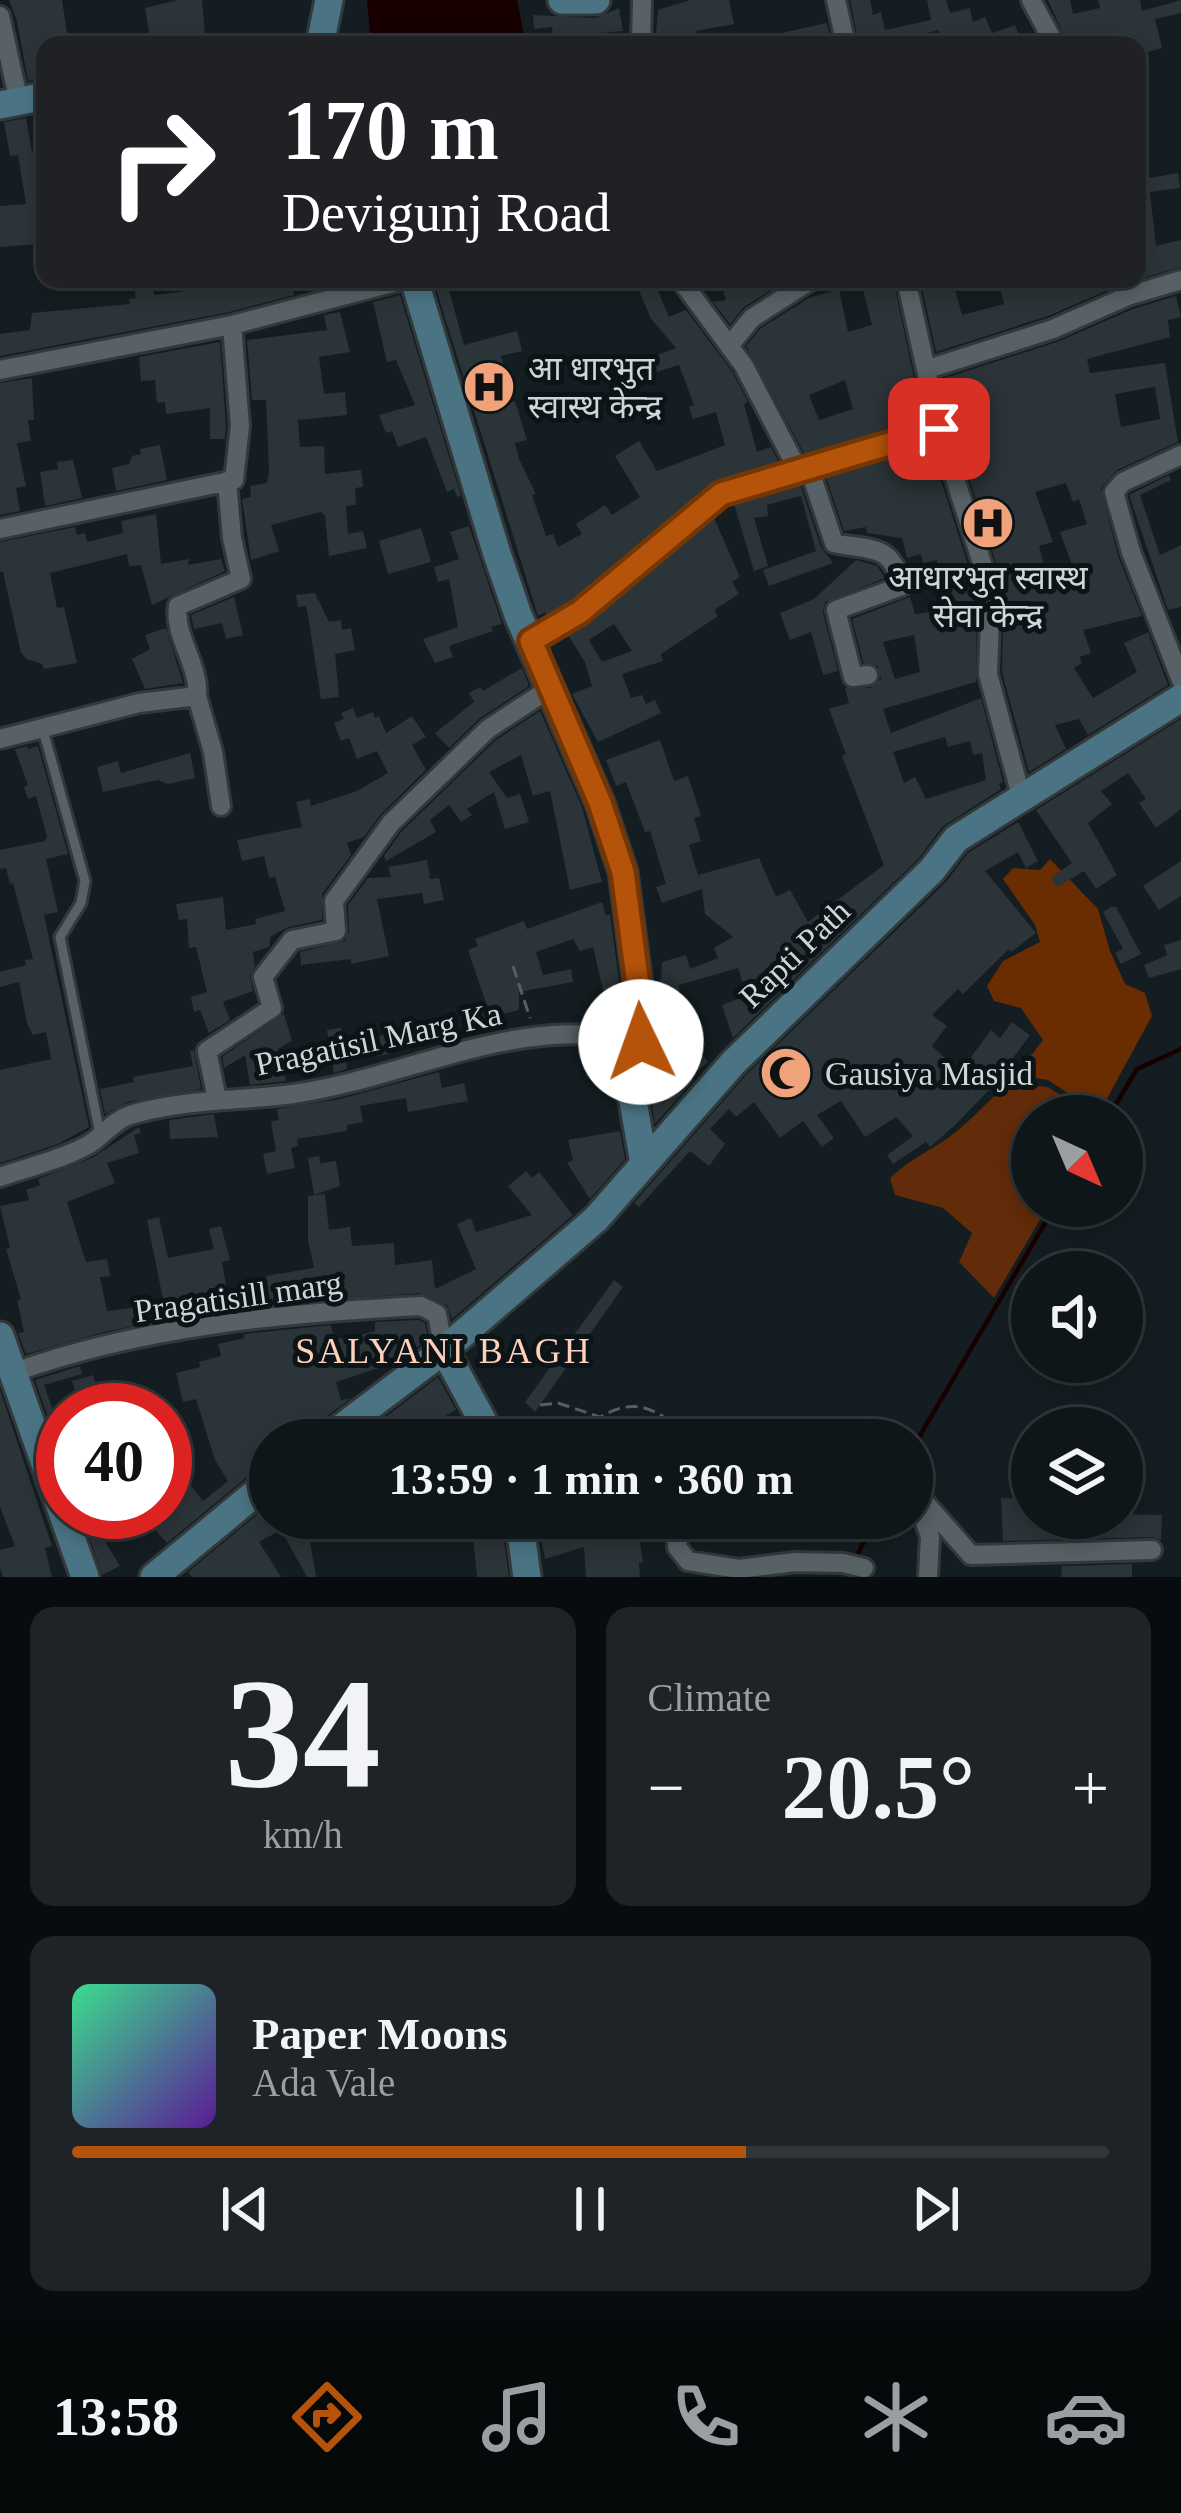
<!DOCTYPE html>
<html lang="en">
<head>
<meta charset="utf-8">
<style>
	:root { --surface:#0f1619; --page:#1d2326; --text:#f1f3f6; --muted:#9b9fa2; --line:#2f3538; --accent:#b45309 }
	body { margin:0; font-family:"Times New Roman","Noto Sans Devanagari",serif; background:var(--page); color:var(--text); height:100vh; display:flex; flex-direction:column; font-size:45px; white-space:nowrap }
	* { box-sizing:border-box; margin:0 }
	p { font-size:39px; color:var(--muted) }
	.icon { flex:none; width:66px; height:66px; fill:none; stroke:currentColor; stroke-width:2; stroke-linecap:round; stroke-linejoin:round }
	.map { position:relative; height:1577px; overflow:hidden }
	.drawer { display:flex; flex-direction:column; gap:30px; padding:30px; background:#080c0e; flex:1 }
	.drawer>* { flex:none }
	.guide { position:absolute; left:36px; top:36px; width:1110px; height:252px; border-radius:24px; box-shadow:0 6px 18px #0003,0 0 0 3px var(--line); background:#202124; color:#fff; overflow:hidden }
	.needle { width:78px; rotate:136deg }
	.tools { position:absolute; left:1011px; top:1095px; display:grid; gap:24px }
	.tools a { display:grid; place-items:center; width:132px; height:132px; border-radius:50%; background:var(--surface); box-shadow:0 6px 18px #0003,0 0 0 3px var(--line); font-size:60px }
	.speed { position:absolute; left:36px; top:1383px; display:flex; gap:24px; font-size:60px; font-weight:700; text-align:center }
	.speed>* { display:grid; place-content:center; width:156px; height:156px; border-radius:50%; background:var(--surface); box-shadow:0 6px 18px #0003,0 0 0 3px var(--line); line-height:1 }
	.speed .limit { border:18px solid #d22; background:#fff; color:#111 }
	.pin { position:absolute; display:grid; place-items:center; width:102px; height:102px; color:#fff; margin:-51px; border-radius:24px; box-shadow:0 6px 18px #0006 }
	.me { position:absolute; width:132px; margin:-66px; rotate:357deg; stroke-linejoin:round; filter:drop-shadow(0 0 9px #0008) }
	.turn { display:flex; align-items:center; gap:42px; height:252px; padding:0 48px; font-size:54px }
	.turn .icon { width:156px; height:156px; stroke-width:2.5 }
	.turn b { display:block; font-size:84px; line-height:102px }
	.big { font-size:90px; font-weight:700; line-height:1.1 }
	.drawer .tile { flex:1; display:flex; flex-direction:column; justify-content:center; gap:18px; min-width:0; padding:0 42px; border-radius:24px; background:var(--page) }
	.drawer .dial { align-items:center; gap:0 }
	.dial b { font-size:156px; line-height:1 }
	.song { display:flex; align-items:center; gap:36px }
	.cover { width:144px; height:144px; border-radius:18px; background:linear-gradient(135deg,hsl(150 70% 55%),hsl(270 70% 35%)) }
	.played { height:12px; border-radius:6px; background:linear-gradient(90deg,var(--accent) 65%,var(--line) 65%) }
	.keys { display:flex; justify-content:space-around; direction:ltr }
	.heat { display:flex; justify-content:space-between; align-items:center; font-size:66px; direction:ltr }
	.drawer .tiles { flex:1; display:grid; gap:30px; grid-template-columns:1fr 1fr }
	.tile:last-child { grid-column:span 2 }
	.trip { position:absolute; left:249px; top:1419px; width:684px; height:120px; border-radius:60px; background:var(--surface); box-shadow:0 6px 18px #0003,0 0 0 3px var(--line); font-weight:700; line-height:120px; text-align:center }
	.menu { display:flex; height:192px; justify-content:space-around; align-items:center; background:#06090a; color:var(--muted) }
	.menu .icon { width:84px; height:84px }
	.menu .on { color:var(--accent) }
	.menu b { font-size:54px; color:var(--text) }
	.map>svg:first-child { display:block }
	.green { fill:#622b09 }
	.forest { fill:#6a2c01 }
	.water { fill:#180000 }
	.lines { fill:none; stroke-linecap:round; stroke-linejoin:round }
	.stream { stroke:#180000; stroke-width:4.5 }
	.building { fill:#2b3438; fill-rule:evenodd }
	.lane-casing { stroke:#33393b; stroke-width:15 }
	.street-casing { stroke:#33393b; stroke-width:24 }
	.secondary-casing { stroke:#33393b; stroke-width:33 }
	.path { stroke:#575f62; stroke-width:3; stroke-dasharray:12 6; stroke-linecap:butt }
	.lane { stroke:#576166; stroke-width:9 }
	.street { stroke:#576166; stroke-width:18 }
	.secondary { stroke:#4a7484; stroke-width:27 }
	.route-casing { stroke:#753606; stroke-width:30 }
	.route { stroke:#b45309; stroke-width:21 }
	.labels { text-anchor:middle; stroke-width:10; stroke-linejoin:round; paint-order:stroke }
	.poi-label { font-size:33px; fill:#d0d6d8; stroke:#0b1417; text-anchor:start }
	.street-label { font-size:33px; fill:#d0d6d8; stroke:#0b1417 }
	.neighbourhood-label { font-size:36px; letter-spacing:3px; fill:#fed0ba; stroke:#0b1417 }
</style>
</head>
<body>
<div class="map">
<svg width="1181" height="1577" viewBox="0 0 1181 1577">
	<rect width="100%" height="100%" fill="#141d21"/>
	<path class="green" d="M1007,1083L1048,1087L1092,1116H1032V1206H1048L994,1298L959,1262L972,1233L943,1208L895,1195L890,1178C906,1163 921,1155 939,1144C964,1128 986,1104 1007,1083Z"/>
	<path class="forest" d="M1050,859L1098,909L1110,951L1125,984L1145,993L1152,1016L1104,1104L1083,1103L1048,1080L1016,1075L1043,1040L1021,1008L994,1001L987,986L1003,961L1040,942L1035,925L1003,879L1013,868L1040,870Z"/>
	<path class="water" d="M367,0H517L526,45H371Z"/>
	<g class="lines">
		<path class="stream" d="M1109,1116L1137,1069L1181,1049
			M912,1449L1055,1206
			M854,1561L876,1518"/>
	</g>
	<path class="building" d="M9,0H62L67,33L61,34L63,45H45V78L28,81L17,21Z
		M178,0H202L206,45H151L145,8Z
		M690,0H729L734,24L696,31V45H655L658,10Z
		M850,0H870L873,15L881,12L885,30L931,20L927,0H946L950,13L970,8L973,22L985,17L992,33L1015,25L1023,45H965L972,41L969,33L943,44L938,30L884,45H859Z
		M1048,0H1070L1073,14L1100,8L1098,0H1140L1142,11L1181,0V13L1155,19L1162,48L1137,55V45H1068Z
		M619,8L623,31L553,37L552,27L534,29L533,15L596,18Z
		M827,23L832,45H784L782,33Z
		M26,118L32,152L45,151V199L40,200L39,244L0,247V206L26,204L18,155L10,156L4,122Z
		M1178,173L1180,188L1150,192L1156,246L1181,240V267L1124,283L1048,316L936,352L920,279H952L962,315L1004,304L998,279H1137V180Z
		M132,279H151L154,295L187,291L186,288L204,283L205,287L219,283L221,291L268,279H291L294,295L229,312L0,356V334L30,330L32,313L130,304L129,299L136,298Z
		M433,279H446L464,345L517,331L522,351L501,356L506,376L495,378L501,404L515,401L527,440L515,443L519,459L536,494L532,495L546,536L553,534L558,547L582,534L576,524L605,505L612,515L640,497L615,456L639,441L657,471L725,445L716,412L693,419L689,407L694,405L679,365L650,374L644,360L676,348L651,319L634,279H653L669,317L686,310L733,373L748,402L744,404L757,452L771,447L779,463L713,483L572,601L547,616L545,612L538,616Z
		M737,279H787V280L744,307L730,324L713,302L726,300L721,284Z
		M860,279H893L923,420L805,455L746,346L761,328L809,298L839,289L848,332L872,325ZM845,380L853,409L819,420L809,395Z
		M400,295L461,496L457,497L454,489L447,492L426,437L398,447L392,431L386,433L379,415L415,405L396,360L387,362L373,302Z
		M1176,296L1181,317L1168,320L1170,337L1087,359L1090,373L1165,363L1178,442L1117,470L1101,488L1118,556L1142,616L1083,630L1091,653L1079,657L1082,663L1074,668L1093,698L1137,672L1124,643L1148,632L1168,685L1088,735L1079,719L1055,725L1066,749L1029,772L1002,672L1004,588L952,425L942,379L1057,342L1133,309ZM1155,387L1160,419L1121,427L1115,394ZM1066,483L1073,502L1079,499L1087,524L1060,532L1075,574L1048,581L1039,546L1053,542L1035,492Z
		M340,312L350,352L319,357L324,394L345,392L347,415L298,420L300,447L324,446L325,474L361,470L363,487L355,488L356,505L346,506L348,534L363,531L367,548L329,556L325,516L321,512L271,525L279,551L251,560L242,499L251,497L250,486L267,483L269,473L266,400H252L247,340L327,330L324,315Z
		M220,342L226,426L225,439H210V408L166,414L165,402L157,403L155,380L141,381L139,357Z
		M32,378L34,420H28L31,441L17,443L26,486L16,488L20,511L0,515V383Z
		M160,445L167,480L116,491L112,468L129,464L132,456L141,454L140,449Z
		M930,446L977,593L976,682L883,709L891,733L981,698L1003,782L999,784L1001,789L942,827L919,858L733,1038L722,1005L747,995L738,968L679,985L681,1034L660,1038L658,996L666,995L657,981L661,979L662,962L686,955L690,969L718,958L714,948L733,937L705,914L702,889L662,903L656,887L666,884L650,831L645,832L626,782L616,786L606,760L660,740L674,781L688,776L701,816L694,818L701,841L689,845L698,875L759,858L776,897L790,890L808,922L884,865L842,756L846,754L829,709L849,703L845,688H870L881,679L878,666L863,662L852,619L910,597L915,614L938,611L943,594L937,560L923,563L921,554L907,558L902,538L867,533L866,527L844,531L826,477ZM914,635L920,672L895,679L883,642ZM945,737L948,747L970,741L973,755L982,753L986,780L926,799L915,777L904,783L893,752Z
		M73,460L82,498L45,506L40,472L58,469L57,462Z
		M1169,475L1171,480L1140,495L1160,555L1181,545V607L1168,610L1129,495Z
		M800,484L821,547L833,563L769,586L763,570L816,551L801,496L767,505L768,516L754,518L768,566L754,571L734,504Z
		M156,514L161,564L189,559L188,565L221,559L225,571L152,605L141,565L129,566L127,554L50,573L57,608L64,607L77,663L44,669L42,664L27,659L21,653L3,572H0V542L75,527L77,535L85,533L87,542L123,533L121,521Z
		M714,518L740,577L732,582L739,594L714,610L718,616L661,654L663,661L622,674L631,698L642,695L646,704L655,700L661,713L598,742L572,694L592,686L585,662L568,635ZM614,624L632,651L602,662L589,640Z
		M469,526L502,624L491,627L493,631L449,646L453,657L435,663L423,639L458,627L449,579L438,582L434,567L459,559L450,532Z
		M421,528L431,562L388,574L379,541Z
		M856,560L877,566L885,578L825,602L823,613L838,671L823,675L811,632L790,640L780,613L814,599Z
		M315,593L329,622L341,620L342,630L351,628L355,650L335,654L339,697L321,699L308,616L306,606L298,607L296,595Z
		M234,597L243,635L226,639L222,623L194,629L191,615Z
		M166,628L183,683L145,689L132,659L150,649L145,635Z
		M522,668L529,686L480,718L449,748L435,733L474,702L469,693L480,687L483,691Z
		M353,708L357,718L373,712L375,718L379,716L386,733L412,716L426,737L412,745L426,770L381,814L364,837L347,843L351,855L322,894V920L288,927L271,936L269,947L253,952L255,966L250,976L253,991L223,1002L230,1020L209,1033L200,1010L194,1012L191,997L207,992L196,947L189,948L187,919L179,920L176,904L223,897L226,930L256,924L255,919L285,911L275,877L269,878L264,856L242,861L237,840L302,827L296,802L310,799L311,806L357,791L388,773L377,751L357,759L349,738L341,741L334,723L344,719L341,713Z
		M540,711L582,807L602,882L570,890L550,791L533,796L521,755L489,772L507,798L520,794L529,822L505,829L494,792L467,809L472,815L461,822L449,805L430,820L436,832L386,861L384,856L401,832L496,740Z
		M1181,719V809L1156,828L1139,803L1146,799L1128,773L1101,791L1112,804L1088,823L1117,875L1096,889L1084,871L1057,887L1051,878L1072,863L1036,810Z
		M27,746L28,749L38,746L68,854L46,859L58,912L44,915L89,1127L58,1144L0,1163V1070L51,1059L46,1032L33,1035L27,1023L19,982L0,987V972L26,965L25,960L33,959L13,883L10,884L6,868L0,869V850L45,841L47,837L36,796L28,799L24,787L28,785L15,749Z
		M190,753L195,778L168,784L158,780L103,792L97,767L118,761L121,773Z
		M1018,822L1038,861L1026,868L1018,852L985,871L1036,933L1011,952L1009,949L963,994L958,989L932,1015L947,1026L932,1046L960,1072L991,1030L1000,1038L1012,1022L1030,1035L991,1088L953,1127L930,1147L926,1142L893,1164L887,1155L913,1136L896,1117L865,1137L841,1101L817,1115L834,1138L822,1147L803,1121L780,1138L754,1102L736,1117L729,1109L710,1129L725,1144L709,1166L690,1151L639,1207L634,1203L746,1075L945,883L968,853Z
		M427,860L430,879L439,878L444,900L424,904L422,893L377,899L389,956L351,964V959L301,965L300,952L345,941L349,931L348,905L368,878L391,877L388,867Z
		M1181,861V896L1159,910L1143,886Z
		M602,902L606,916L610,914L625,1026L577,1022L605,1019L601,1004L606,1003L593,947L580,951L573,939L536,952L543,975L571,969L573,982L519,992V1010L484,1019L480,1004L486,1003L468,950L478,946L475,939L524,921L527,929Z
		M1111,907H1116L1141,954L1121,964L1115,953L1123,949L1103,912Z
		M1181,940V969L1149,978L1144,965L1167,955L1164,945Z
		M284,1014L292,1041L278,1049L286,1081L250,1085L245,1055L224,1068L222,1057Z
		M341,1028L343,1042L386,1035L389,1054L346,1061L347,1069L334,1073L327,1030Z
		M693,1049H698L708,1062L691,1076L694,1080L655,1124L647,1074L651,1062L661,1061L665,1071Z
		M194,1050L201,1089L127,1102L105,1114L100,1089L134,1082L133,1077L193,1066L190,1051Z
		M439,1072L442,1088L464,1083L468,1101L408,1112L406,1098L360,1106L363,1122L347,1125V1131L297,1139L298,1146L291,1148L295,1168L267,1174L263,1154L276,1151L271,1121L279,1120L277,1109L340,1099Z
		M214,1114L218,1137L170,1139L169,1120Z
		M139,1127L141,1133L134,1135L139,1153L107,1163L115,1183L67,1202L86,1262L107,1259L110,1276L100,1277L107,1311L164,1304L147,1220L159,1217L168,1258L214,1249L209,1229L221,1226L230,1260L222,1262L228,1296L209,1299L211,1311L108,1331L26,1354L18,1333L24,1332L17,1300L21,1299L6,1249L10,1248L0,1206L29,1200L26,1190L40,1185L38,1179L92,1158Z
		M620,1131L625,1159L590,1199L567,1163L573,1160L568,1140Z
		M319,1156L322,1170L321,1163L336,1161L340,1186L314,1195L308,1158Z
		M526,1171L532,1178L539,1172L573,1215L452,1319L447,1305L420,1293L239,1308L237,1300L260,1295L259,1288L267,1287L266,1276L314,1268L308,1240V1196L325,1194L329,1230L350,1227L352,1246L394,1243L395,1265L432,1260L435,1289L476,1269L457,1224L471,1218L476,1232L532,1215L508,1186Z
		M614,1280L623,1287L535,1412L525,1402Z
		M418,1320L425,1323L428,1339L399,1361L336,1382L341,1400L351,1398L314,1426L307,1440H270V1463L259,1467L167,1543L157,1532L143,1512H165V1487L181,1473L203,1501L228,1481L215,1460L196,1399L183,1402L176,1373L200,1367L199,1362L221,1356L218,1344L245,1338L244,1334L331,1325L334,1339L349,1338L375,1331V1322Z
		M80,1366L82,1374L44,1385L54,1413L63,1410L60,1452L35,1380Z
		M93,1375L105,1410H81L72,1381Z
		M438,1377L456,1410L403,1440H367L378,1431L374,1426Z
		M0,1390L52,1546L45,1548L52,1577H3L0,1568V1550L15,1546L0,1507Z
		M1001,1498L1022,1499V1505H1027V1518L1077,1520L1122,1518V1514L1162,1515L1161,1540L1152,1537L1003,1541Z
		M270,1504V1518L354,1520L309,1536L316,1577H307L281,1530L259,1542L281,1577H192L188,1572Z
		M81,1512H142L98,1530L120,1566L102,1575Z
		M459,1518H501L509,1577H477L473,1536L461,1537Z
		M537,1518H596L609,1519V1523L636,1518L643,1563H639L640,1577H586L584,1547L545,1559Z
		M1132,1564V1577H1061L1062,1566Z"/>
	<g class="lines">
		<g class="lane-casing">
			<path id="lane" d="M43,730L85,881L81,903L60,937L100,1134"/>
		</g>
		<g class="street-casing">
			<path id="street" d="M836,0L846,45
				M1031,0L1055,45
				M0,16L19,102
				M641,45L642,0
				M680,279L744,366L798,470
				M906,279L939,429L991,591L988,674L1021,796
				M729,346L752,318L813,279
				M928,369L1053,329L1128,296L1181,280
				M0,370L232,325L407,279
				M1181,455L1123,482L1114,492L1131,552L1181,680
				M809,468L834,543C870,551 891,542 902,586L836,610L853,677L868,675
				M0,529L234,480L240,426L232,325
				M531,642L580,612L721,494L939,429
				M197,696C200,665 173,636 178,606L241,579L232,538L227,481
				M0,739L139,703L197,696L213,752L221,806
				M217,1099L207,1051L272,1008L263,977L292,940L336,931L334,901L391,823L488,729L552,687
				M0,1177C23,1169 76,1155 94,1141C106,1132 115,1120 130,1115C184,1099 238,1101 293,1094C411,1077 520,1012 641,1042
				M12,1373C142,1326 284,1313 421,1306L437,1314L444,1350
				M912,1483L930,1537L928,1577
				M919,1496L971,1555L1152,1550
				M679,1518L677,1547L688,1561L739,1569L795,1562L843,1563L864,1568"/>
		</g>
		<g class="secondary-casing">
			<path id="secondary" d="M562,0H596
				M320,45L329,0
				M0,105L45,96
				M414,279L497,554L518,615L600,803L623,872L644,1030L628,1072L644,1164
				M0,1336L85,1577
				M444,1350L493,1440
				M325,1440L444,1350L596,1219L733,1063L932,870L956,839L1181,698
				M519,1518L527,1577
				M154,1577L270,1481"/>
		</g>
		<path class="path" d="M513,966L530,1018
			M540,1405L558,1403L600,1417C624,1404 640,1402 664,1417"/>
		<use href="#lane" class="lane"/>
		<use href="#street" class="street"/>
		<use href="#secondary" class="secondary"/>
	</g>
	<g class="lines">
		<g class="route-casing">
			<path id="route" d="M641,1042L644,1030L623,872L600,803L531,641L580,612L721,494L939,429"/>
		</g>
		<use href="#route" class="route"/>
	</g>
	<defs>
		<g id="hospital-disc" transform="scale(2.7)"><circle r="9.5" fill="#f0a27a" stroke="#0b1417"/><path d="M-5-5h3v3.5h4V-5h3V5h-3V1.5h-4V5h-3Z" fill="#111"/></g>
		<g id="mosque-disc" transform="scale(2.7)"><circle r="9.5" fill="#f0a27a" stroke="#0b1417"/><path d="M3.5-4.9A6 6 0 1 0 3.5 4.9A5 5 0 1 1 3.5-4.9Z" fill="#111"/></g>
	</defs>
	<g fill-rule="evenodd">
		<use href="#hospital-disc" x="489" y="387"/>
		<use href="#hospital-disc" x="988" y="523"/>
		<use href="#mosque-disc" x="786" y="1073"/>
	</g>
	<g class="labels">
		<g class="poi-label">
			<text x="528" y="380">आ धारभुत<tspan x="528" dy="38">स्वास्थ केन्द्र</tspan></text>
			<text x="988" y="589" text-anchor="middle">आधारभुत स्वास्थ<tspan x="988" dy="38">सेवा केन्द्र</tspan></text>
			<text x="825" y="1085">Gausiya Masjid</text>
		</g>
		<g class="street-label">
			<text transform="translate(794 953) rotate(-44)" y="12">Rapti Path</text>
			<text transform="translate(378 1038) rotate(-12)" y="12">Pragatisil Marg Ka</text>
			<text transform="translate(238 1296) rotate(-8)" y="12">Pragatisill marg</text>
		</g>
		<g class="neighbourhood-label">
			<text x="444" y="1363">SALYANI BAGH</text>
		</g>
	</g>
</svg>
<div class="tools">
<a><svg class="needle" viewBox="-14 -14 28 28"><path d="M0-13l5 13h-10z" fill="#e53935"/><path d="M0 13l5-13h-10z" fill="#9b9fa2"/></svg></a>
<a><svg class="icon" aria-label="sound" viewBox="0 0 24 24"><path d="M4 9h4l5-4v14l-5-4H4zM17 9q2 3 0 6"/></svg></a>
<a><svg class="icon" aria-label="layers" viewBox="0 0 24 24"><path d="M12 4l9 5-9 5-9-5zM3 14l9 5 9-5"/></svg></a>
</div>
<div class="speed"><div class="limit">40</div></div>
<div class="pin" style="left:939px;top:429px;background:#d93025"><svg class="icon" aria-label="arrive" viewBox="0 0 24 24"><path d="M6 21V4h12l-3 4 3 4H6"/></svg></div>
<svg class="me" style="left:641px;top:1042px" viewBox="-20 -20 40 40"><circle r="19" fill="#fff"/><path d="M0-13L10 11 0 6-10 11z" fill="#b45309"/></svg>
<div class="trip">13:59 · 1 min · 360 m</div>
<div class="guide">
<div class="turn"><svg class="icon" aria-label="right" viewBox="0 0 24 24"><path d="M7 20v-9h11M14 6l5 5-5 5"/></svg><div><b>170 m</b>Devigunj Road</div></div>
</div>
</div>
<section class="drawer">
<div class="tiles">
<div class="tile dial"><b>34</b><p>km/h</p></div>
<div class="tile"><p>Climate</p>
<div class="heat"><a>−</a><b class="big">20.5°</b><a>+</a></div>
</div>
<div class="tile">
<div class="song"><i class="cover"></i><div><b>Paper Moons</b><p>Ada Vale</p></div></div>
<div class="played"></div>
<div class="keys"><svg class="icon" aria-label="previous" viewBox="0 0 24 24"><path d="M18 5L8 12l10 7zM5 5v14"/></svg><svg class="icon" aria-label="pause" viewBox="0 0 24 24"><path d="M8 5v14M16 5v14"/></svg><svg class="icon" aria-label="next" viewBox="0 0 24 24"><path d="M6 5l10 7-10 7zM19 5v14"/></svg></div>
</div>
</div>
</section>
<nav class="menu">
<b>13:58</b>
<svg class="icon on" aria-label="directions" viewBox="0 0 24 24"><path d="M12 3l9 9-9 9-9-9zM9 14v-3h6M13 9l2 2-2 2"/></svg>
<svg class="icon" aria-label="music" viewBox="0 0 24 24"><path d="M9 18V5l10-2v13"/><circle cx="6" cy="18" r="3"/><circle cx="16" cy="16" r="3"/></svg>
<svg class="icon" aria-label="phone" viewBox="0 0 24 24"><path d="M5 4h4l2 5-3 2q2 4 5 5l2-3 5 2v4C11 20 4 13 5 4z"/></svg>
<svg class="icon" aria-label="climate" viewBox="0 0 24 24"><path d="M12 3v18M4 7l16 10M4 17L20 7"/></svg>
<svg class="icon" aria-label="car" viewBox="0 0 24 24"><path d="M5 17H2v-5l4-1 3-4h7l3 4 3 1v5h-3M9 17h6M6 11h13"/><circle cx="7" cy="17" r="2"/><circle cx="17" cy="17" r="2"/></svg>
</nav>
</body>
</html>
